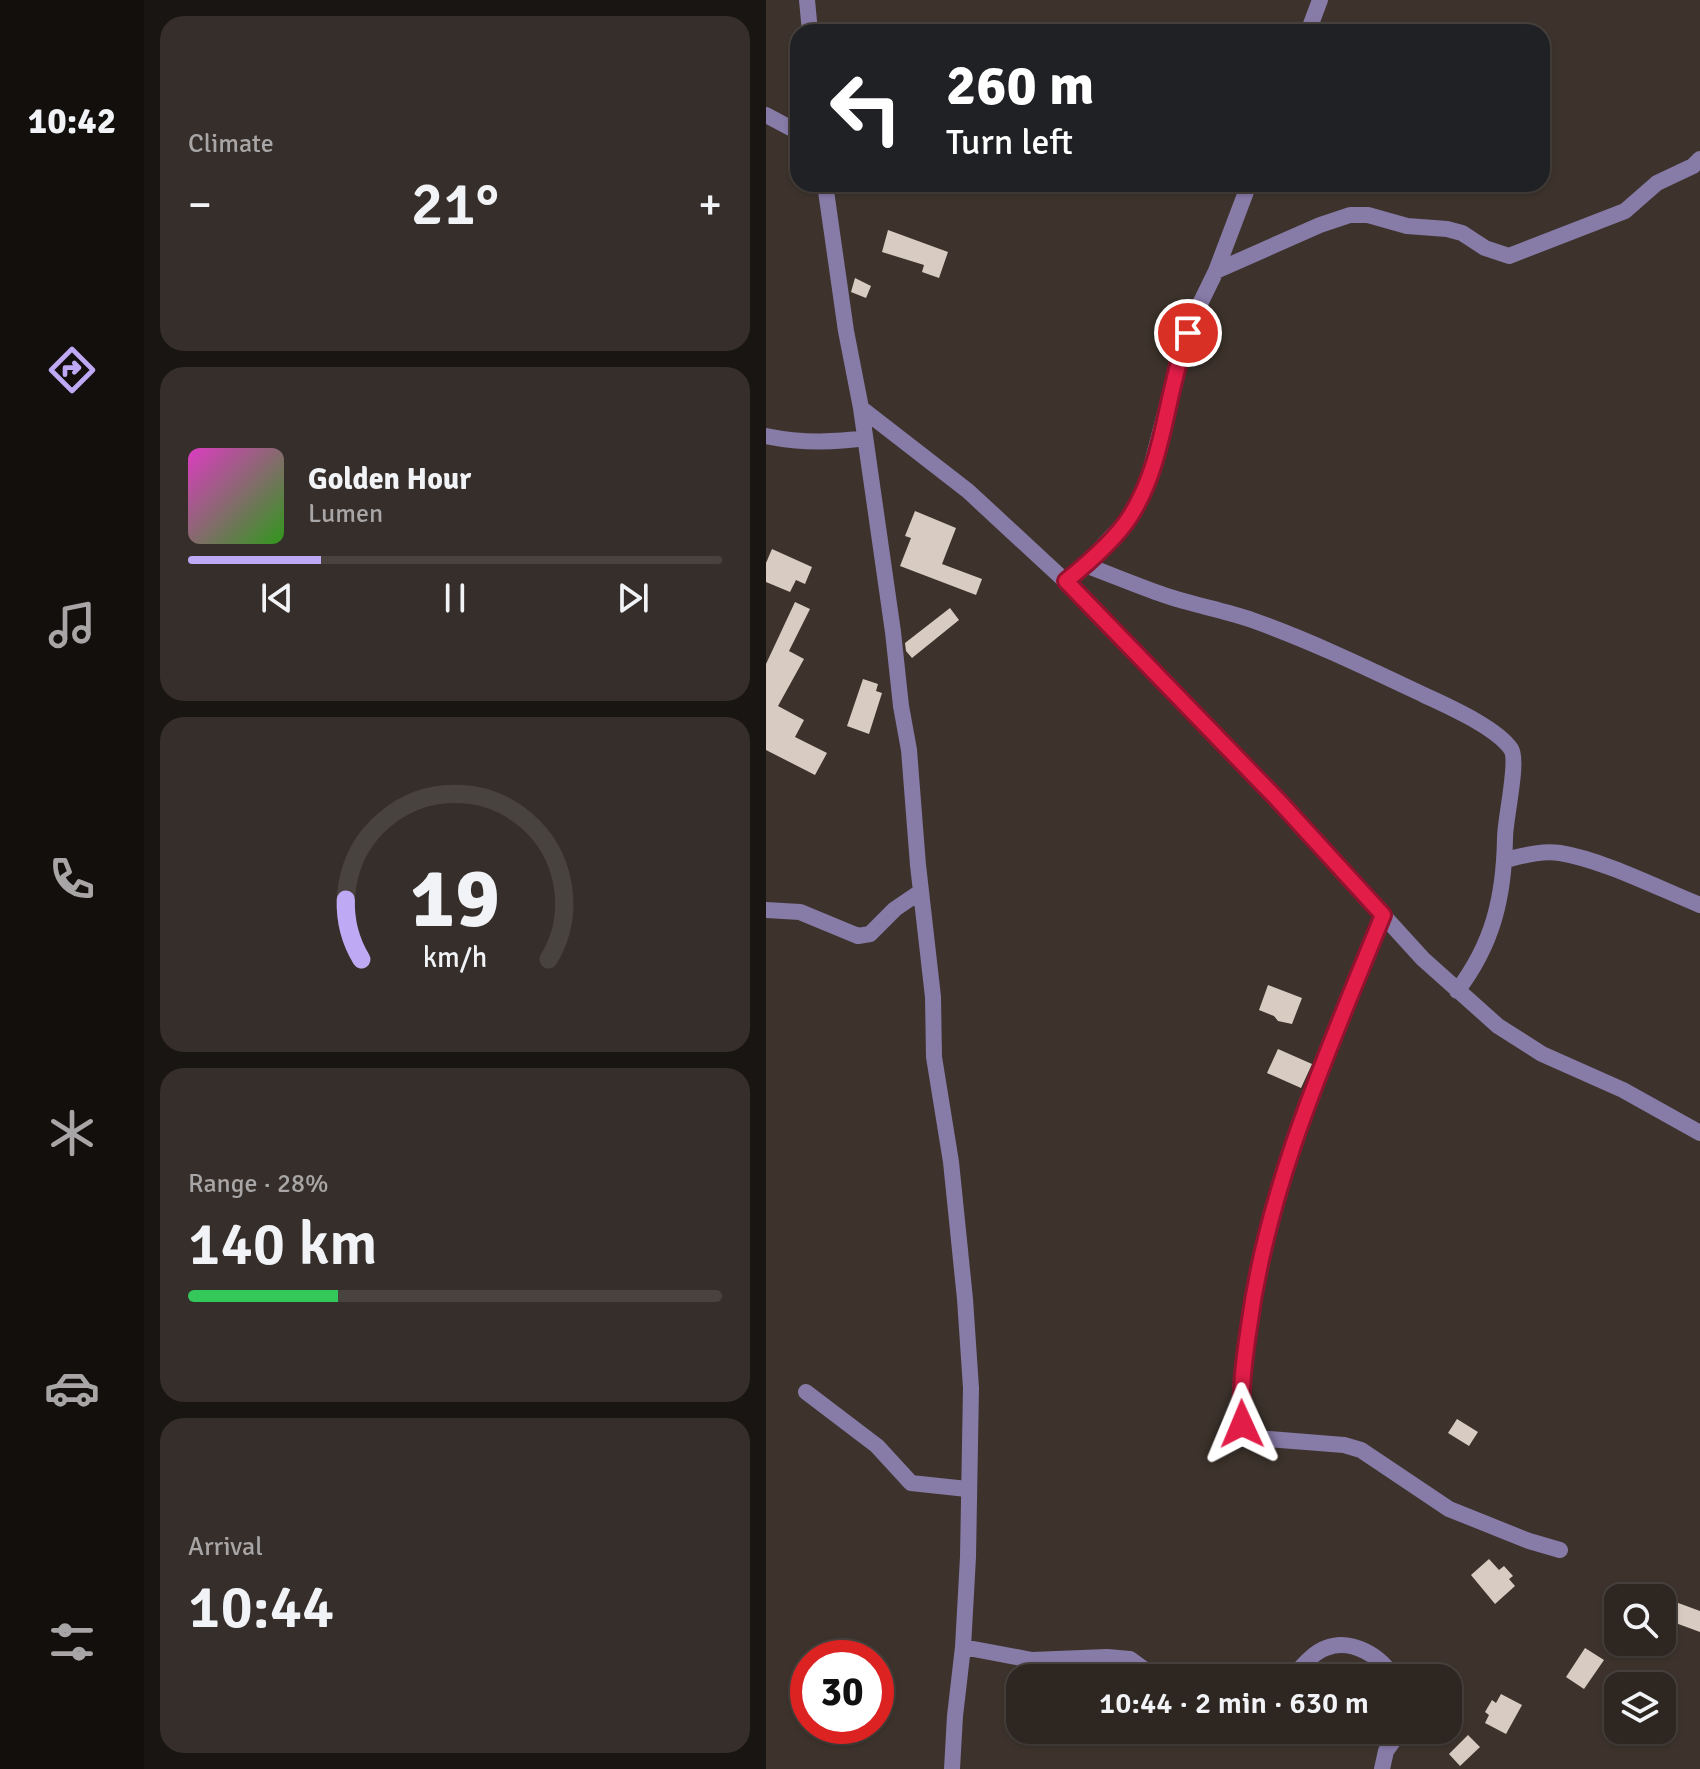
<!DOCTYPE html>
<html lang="en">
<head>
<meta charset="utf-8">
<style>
	:root { --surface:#2e2621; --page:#362e2a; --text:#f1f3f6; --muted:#a7a5a5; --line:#49433f; --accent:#bea9f5 }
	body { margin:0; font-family:Signika,sans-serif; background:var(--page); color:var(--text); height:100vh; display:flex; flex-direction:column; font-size:30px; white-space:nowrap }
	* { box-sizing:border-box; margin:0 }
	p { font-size:26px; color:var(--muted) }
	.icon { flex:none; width:44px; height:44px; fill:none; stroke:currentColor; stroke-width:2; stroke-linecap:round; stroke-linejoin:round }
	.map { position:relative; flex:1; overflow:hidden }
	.drawer { display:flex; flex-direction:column; gap:16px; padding:16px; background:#191512; width:622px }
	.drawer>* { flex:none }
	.top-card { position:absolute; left:24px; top:24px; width:760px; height:168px; border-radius:24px; box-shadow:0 2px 6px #0004,0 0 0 2px var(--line); background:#202124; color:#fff; overflow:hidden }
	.controls { position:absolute; left:838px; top:1584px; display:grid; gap:16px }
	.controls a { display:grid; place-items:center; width:72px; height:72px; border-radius:16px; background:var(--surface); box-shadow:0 2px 6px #0004,0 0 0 2px var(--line); font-size:40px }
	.speed { position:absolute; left:24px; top:1640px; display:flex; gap:16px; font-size:40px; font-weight:700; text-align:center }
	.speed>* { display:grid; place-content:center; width:104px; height:104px; border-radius:50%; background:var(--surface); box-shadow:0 2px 6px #0004,0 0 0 2px var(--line); line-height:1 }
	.speed .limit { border:12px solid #d22; background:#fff; color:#111 }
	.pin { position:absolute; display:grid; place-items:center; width:68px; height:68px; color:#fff; margin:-34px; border:4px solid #fff; border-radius:50%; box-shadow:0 2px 8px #0007 }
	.me { position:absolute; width:88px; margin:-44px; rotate:359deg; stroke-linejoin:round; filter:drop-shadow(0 0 6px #0008) }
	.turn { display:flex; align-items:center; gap:28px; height:168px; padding:0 24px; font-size:36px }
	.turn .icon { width:104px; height:104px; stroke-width:2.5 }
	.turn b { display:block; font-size:56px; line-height:68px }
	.big { font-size:60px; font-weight:600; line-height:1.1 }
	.drawer .card { flex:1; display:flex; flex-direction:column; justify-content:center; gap:12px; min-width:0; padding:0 28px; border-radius:24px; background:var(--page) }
	.drawer .dial { align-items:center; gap:0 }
	.dial svg { height:208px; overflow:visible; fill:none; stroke:var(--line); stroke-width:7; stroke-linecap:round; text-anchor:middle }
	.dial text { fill:var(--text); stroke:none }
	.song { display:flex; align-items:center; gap:24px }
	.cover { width:96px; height:96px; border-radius:12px; background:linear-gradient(135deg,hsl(310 70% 55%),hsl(110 70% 35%)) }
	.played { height:8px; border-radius:4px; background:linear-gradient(90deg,var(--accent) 25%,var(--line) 25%) }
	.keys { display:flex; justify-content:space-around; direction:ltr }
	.heat { display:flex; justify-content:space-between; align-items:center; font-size:44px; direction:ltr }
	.charge { height:12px; border-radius:6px; background:linear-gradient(90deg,#34c759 28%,var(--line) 0) }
	.trip { position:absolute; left:240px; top:1664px; width:456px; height:80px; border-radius:24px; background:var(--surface); box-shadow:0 2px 6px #0004,0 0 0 2px var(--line); font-weight:600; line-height:80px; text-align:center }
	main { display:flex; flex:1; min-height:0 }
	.dock { display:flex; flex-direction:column; width:144px; justify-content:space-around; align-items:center; background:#120f0d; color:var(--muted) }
	.dock .icon { width:56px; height:56px }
	.dock .selected { color:var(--accent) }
	.dock b { font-size:36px; color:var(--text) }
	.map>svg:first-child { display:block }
	.building { fill:#d8ccc2 }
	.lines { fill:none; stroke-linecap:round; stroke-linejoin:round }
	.minor { stroke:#877ba8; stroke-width:16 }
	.route-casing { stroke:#92132f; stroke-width:20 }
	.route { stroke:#e11d48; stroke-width:14 }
</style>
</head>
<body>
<main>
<nav class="dock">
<b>10:42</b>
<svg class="icon selected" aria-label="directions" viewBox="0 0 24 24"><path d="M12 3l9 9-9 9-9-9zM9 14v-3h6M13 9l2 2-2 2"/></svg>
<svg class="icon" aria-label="music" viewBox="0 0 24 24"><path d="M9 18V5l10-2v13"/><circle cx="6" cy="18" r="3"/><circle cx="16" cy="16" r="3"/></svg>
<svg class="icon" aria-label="phone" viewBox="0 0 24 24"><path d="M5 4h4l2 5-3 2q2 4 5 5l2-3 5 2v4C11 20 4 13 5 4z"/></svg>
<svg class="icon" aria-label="climate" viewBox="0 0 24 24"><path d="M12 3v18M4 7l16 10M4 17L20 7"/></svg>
<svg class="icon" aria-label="car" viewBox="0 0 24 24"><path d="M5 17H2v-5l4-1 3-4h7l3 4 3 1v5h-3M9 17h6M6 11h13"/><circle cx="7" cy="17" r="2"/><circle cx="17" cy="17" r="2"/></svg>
<svg class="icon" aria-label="filters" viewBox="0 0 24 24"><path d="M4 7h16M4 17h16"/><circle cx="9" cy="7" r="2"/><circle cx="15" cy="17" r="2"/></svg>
</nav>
<section class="drawer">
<div class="card"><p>Climate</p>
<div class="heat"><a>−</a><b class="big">21°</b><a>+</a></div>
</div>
<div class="card">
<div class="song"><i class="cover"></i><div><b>Golden Hour</b><p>Lumen</p></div></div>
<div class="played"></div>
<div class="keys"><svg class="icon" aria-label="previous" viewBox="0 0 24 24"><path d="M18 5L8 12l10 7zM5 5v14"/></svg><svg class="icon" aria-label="pause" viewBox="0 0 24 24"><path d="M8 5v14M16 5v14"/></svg><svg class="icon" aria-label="next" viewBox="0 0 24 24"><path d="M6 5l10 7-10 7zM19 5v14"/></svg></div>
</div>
<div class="card dial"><svg viewBox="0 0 100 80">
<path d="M14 69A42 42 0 1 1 86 69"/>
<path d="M14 69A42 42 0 0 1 8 46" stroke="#bea9f5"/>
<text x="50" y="56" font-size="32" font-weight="700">19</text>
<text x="50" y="72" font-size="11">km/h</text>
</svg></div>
<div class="card"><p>Range · 28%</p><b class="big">140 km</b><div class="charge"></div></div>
<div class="card"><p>Arrival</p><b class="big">10:44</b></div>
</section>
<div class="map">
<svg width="934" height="1769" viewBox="0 0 934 1769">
	<rect width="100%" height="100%" fill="#3d332c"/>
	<path class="building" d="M122,230L182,252L173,278L156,272L158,265L116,252Z
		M89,278L105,286L100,298L85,292Z
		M149,511L190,528L176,564L216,579L210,595L134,566L145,538L139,536Z
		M6,549L46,567L39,584L30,580L24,592L0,582V563Z
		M29,602L44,609L23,651L38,659L12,706L38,720L29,737L61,753L49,775L0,750V664Z
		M184,608L193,620L146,658L140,651L139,643Z
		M97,679L112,684L110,691L116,693L103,734L81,726Z
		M502,985L536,998L526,1024L512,1021L508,1016L493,1010Z
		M512,1049L546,1064L535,1088L501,1073Z
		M691,1419L712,1432L703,1446L682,1433Z
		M723,1559L733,1570L738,1566L747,1576L743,1579L749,1586L729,1604L705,1575Z
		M896,1597L934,1611V1632L896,1618Z
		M819,1648L838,1660L818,1689L800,1677Z
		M735,1694L756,1705L740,1734L719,1723L723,1715L719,1712L726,1700L730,1703Z
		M702,1735L714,1747L694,1766L683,1754Z"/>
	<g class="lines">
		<path class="minor" d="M41,0L44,32
			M542,32L554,0
			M0,115L32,132
			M59,184L80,331L95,408L127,632L135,706L143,750L152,865L167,997L168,1057L185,1162L199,1299L205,1388L202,1557L197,1647L189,1716L186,1769
			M450,271L554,225L584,215H602L641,226L681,229L696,233L719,248L743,256L859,211L891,183L927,166L934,159
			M95,408L202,491L310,591L512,800L657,959L732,1026L776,1054L857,1090L934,1133
			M0,436C34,443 65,443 99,438
			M319,565C346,575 372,586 398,595C427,605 457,610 486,620C545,641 601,668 658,695C681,706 730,727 745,749C753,761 739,819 739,838C738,897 727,944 691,991
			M300,581L319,565L364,517L381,483L414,355L431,310L450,271L483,184
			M739,860C756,856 776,850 794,853C837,860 892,888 934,905
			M0,910L34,912L92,936L104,934L129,909L154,892
			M617,915L527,1142L488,1288L474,1390L476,1424L479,1432L490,1438L578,1445L595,1450L683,1509L763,1541L794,1550
			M40,1392L111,1446L145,1483L201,1489
			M197,1647L266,1660L341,1657L364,1659L390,1678
			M525,1678C535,1668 546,1653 560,1648C585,1638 616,1656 627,1678
			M616,1769L620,1751L635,1730"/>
	</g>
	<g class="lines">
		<g class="route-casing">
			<path id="route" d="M422,333C400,391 399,461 365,515C351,538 321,564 300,581L512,800L617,915C563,1049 502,1183 483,1327C478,1360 474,1391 476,1424"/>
		</g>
		<use href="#route" class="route"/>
	</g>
</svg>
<div class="controls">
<a><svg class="icon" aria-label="search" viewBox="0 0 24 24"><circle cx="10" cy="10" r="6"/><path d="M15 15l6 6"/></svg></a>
<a><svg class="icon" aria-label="layers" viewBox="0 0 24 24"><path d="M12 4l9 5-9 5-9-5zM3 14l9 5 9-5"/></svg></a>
</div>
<div class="speed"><div class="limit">30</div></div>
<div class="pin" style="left:422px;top:333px;background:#d93025"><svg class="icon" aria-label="arrive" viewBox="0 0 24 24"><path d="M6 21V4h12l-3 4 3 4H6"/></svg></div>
<svg class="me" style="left:476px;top:1424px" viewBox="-20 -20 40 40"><path d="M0-17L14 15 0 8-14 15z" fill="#e11d48" stroke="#fff" stroke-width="4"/></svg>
<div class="trip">10:44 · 2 min · 630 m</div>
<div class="top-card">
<div class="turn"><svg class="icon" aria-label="left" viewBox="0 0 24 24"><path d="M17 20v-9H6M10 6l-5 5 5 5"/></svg><div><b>260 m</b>Turn left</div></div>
</div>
</div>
</main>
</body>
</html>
